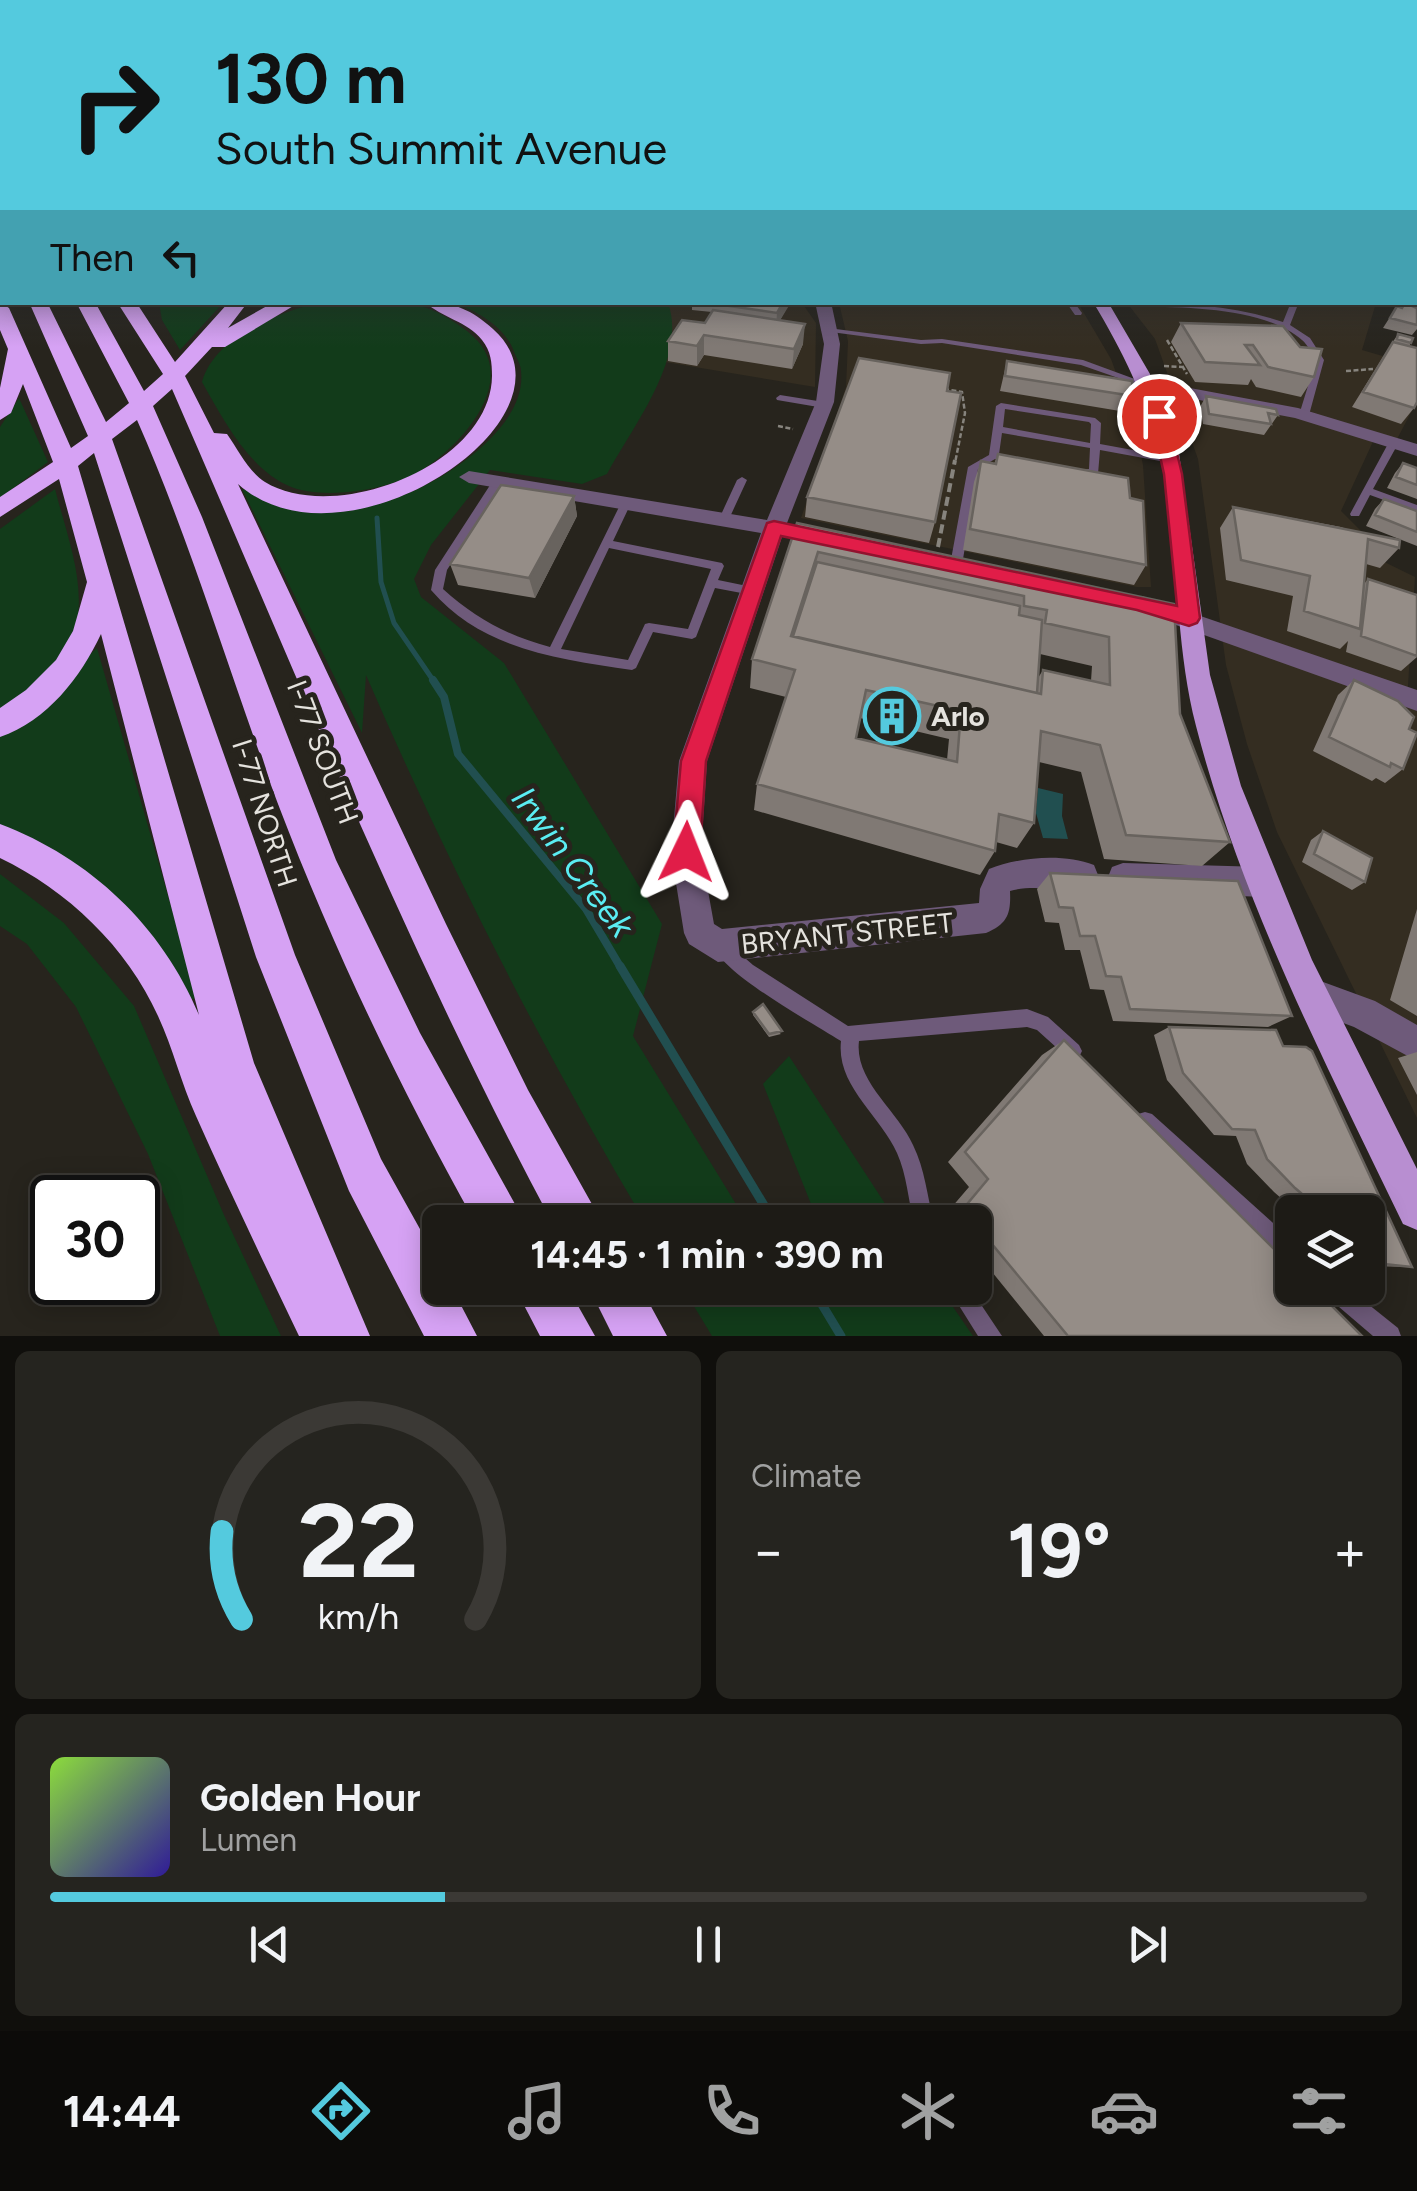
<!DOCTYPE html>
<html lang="en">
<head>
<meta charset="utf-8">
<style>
	:root { --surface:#1d1b16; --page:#25241f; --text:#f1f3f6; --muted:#a0a1a1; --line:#3b3935; --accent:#54cade }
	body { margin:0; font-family:Figtree,sans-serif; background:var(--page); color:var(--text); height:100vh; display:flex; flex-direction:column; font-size:38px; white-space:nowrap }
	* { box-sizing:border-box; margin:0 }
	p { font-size:32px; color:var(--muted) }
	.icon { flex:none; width:55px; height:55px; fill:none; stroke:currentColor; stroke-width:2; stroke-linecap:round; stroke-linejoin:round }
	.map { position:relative; height:1336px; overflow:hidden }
	.side { display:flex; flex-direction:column; gap:15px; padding:15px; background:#100f0c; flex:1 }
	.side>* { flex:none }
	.top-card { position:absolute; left:0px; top:0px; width:1418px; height:305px; box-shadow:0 5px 25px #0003,0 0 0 2px var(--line); background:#54cade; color:#111; overflow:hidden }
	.tools { position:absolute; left:1275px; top:1195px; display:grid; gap:20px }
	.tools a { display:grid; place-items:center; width:110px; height:110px; border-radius:15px; background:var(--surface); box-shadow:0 5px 25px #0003,0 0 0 2px var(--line); font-size:50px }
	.speed { position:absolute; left:30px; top:1175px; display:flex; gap:20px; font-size:50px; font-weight:700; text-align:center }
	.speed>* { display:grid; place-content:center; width:130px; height:130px; border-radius:50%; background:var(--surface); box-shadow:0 5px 25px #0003,0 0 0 2px var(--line); line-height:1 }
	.speed .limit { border:5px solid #111; border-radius:15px; background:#fff; color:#111 }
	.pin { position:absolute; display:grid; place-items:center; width:85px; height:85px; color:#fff; margin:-42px; border:5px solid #fff; border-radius:50%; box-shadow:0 2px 10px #0007 }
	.me { position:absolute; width:110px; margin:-55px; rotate:2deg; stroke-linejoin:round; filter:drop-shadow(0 0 8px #0008) }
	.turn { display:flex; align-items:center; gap:35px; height:210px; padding:0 50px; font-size:45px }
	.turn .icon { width:130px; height:130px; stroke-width:2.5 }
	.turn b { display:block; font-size:70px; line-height:85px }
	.then { display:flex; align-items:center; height:95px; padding:0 50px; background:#0003; gap:20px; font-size:38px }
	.big { font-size:75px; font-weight:700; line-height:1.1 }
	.side .widget { flex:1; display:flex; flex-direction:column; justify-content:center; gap:15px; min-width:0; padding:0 35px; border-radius:15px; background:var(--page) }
	.side .dial { align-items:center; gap:0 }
	.dial svg { height:260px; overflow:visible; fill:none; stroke:var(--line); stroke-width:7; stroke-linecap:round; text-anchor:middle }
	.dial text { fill:var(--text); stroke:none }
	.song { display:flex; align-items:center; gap:30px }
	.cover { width:120px; height:120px; border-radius:15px; background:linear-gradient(135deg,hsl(90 70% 55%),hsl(250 70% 35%)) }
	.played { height:10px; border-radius:5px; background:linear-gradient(90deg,var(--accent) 30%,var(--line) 30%) }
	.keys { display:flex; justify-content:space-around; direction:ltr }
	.heat { display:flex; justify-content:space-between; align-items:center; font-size:55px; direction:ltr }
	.side .tiles { flex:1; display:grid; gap:15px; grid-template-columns:1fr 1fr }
	.widget:last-child { grid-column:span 2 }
	.trip { position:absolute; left:422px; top:1205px; width:570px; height:100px; border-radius:15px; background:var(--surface); box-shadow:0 5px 25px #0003,0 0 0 2px var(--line); font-weight:700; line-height:100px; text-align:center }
	.tab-bar { display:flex; height:160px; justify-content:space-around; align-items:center; background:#0c0b09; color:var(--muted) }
	.tab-bar .icon { width:70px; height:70px }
	.tab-bar .active { color:var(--accent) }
	.tab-bar b { font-size:45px; color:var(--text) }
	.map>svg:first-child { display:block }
	.built { fill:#342d21 }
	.green { fill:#123b1a }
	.water { fill:#214f50 }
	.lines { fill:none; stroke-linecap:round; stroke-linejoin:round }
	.stream-far2 { stroke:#214f50; stroke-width:5 }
	.stream-far1 { stroke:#214f50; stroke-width:8 }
	.stream { stroke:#214f50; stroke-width:9 }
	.path-far1 { stroke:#87847e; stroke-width:2.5; stroke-dasharray:5 2.5; stroke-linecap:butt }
	.path { stroke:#87847e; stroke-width:4; stroke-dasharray:9 5; stroke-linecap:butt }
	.service { fill:#6e5a7a; fill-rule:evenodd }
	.minor { fill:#6e5a7a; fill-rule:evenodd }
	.primary { fill:#b88ed1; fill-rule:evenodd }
	.motorway { fill:#d6a2f4; fill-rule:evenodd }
	.wall { fill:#807974; fill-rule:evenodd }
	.shaded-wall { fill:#68635e }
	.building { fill:#958d87; stroke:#68635e; stroke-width:2.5; fill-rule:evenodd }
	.route { fill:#e11d48; stroke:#92132f; stroke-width:2.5 }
	.labels { text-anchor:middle; stroke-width:10; stroke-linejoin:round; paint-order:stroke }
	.poi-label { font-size:28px; font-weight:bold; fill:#e5e3de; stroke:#27241d; text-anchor:start }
	.street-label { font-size:28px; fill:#e5e3de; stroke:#27241d }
	.near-water-label { font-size:35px; font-style:italic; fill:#5aedf2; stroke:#27241d }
</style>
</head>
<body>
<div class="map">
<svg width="1417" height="1336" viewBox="0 0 1417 1336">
	<rect width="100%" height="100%" fill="#27241d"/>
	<path class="built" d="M668,303H802L816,323L815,387L665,362L672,338Z
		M839,303H1078L1111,359L1134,422L1143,465L1151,587H1137L801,518L846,387L848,341Z
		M1127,303H1376L1362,350L1417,366V401L1396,441L1376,435L1341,511L1361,531L1362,551L1415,577L1407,701L1417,705V1118L1277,832L1247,744L1226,665L1198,459L1155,339Z"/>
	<path class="green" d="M321,302C353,302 388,299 420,306C436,310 454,321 467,331C524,374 466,442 422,470C390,490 323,501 289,486C248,468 223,419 202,382C214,337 279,312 321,302Z
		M159,303V302L223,303L180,350L162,320Z
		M454,303H668C688,358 632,427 607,474L582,484L490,470L431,545L414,579L421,597L504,663L662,924L633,1036L747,1222H645C540,1045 448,864 366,675L362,733L242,489C254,491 265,499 277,503C301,512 359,508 384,502C433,489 528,431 521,371C521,364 515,356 513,349C504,327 476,310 454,303Z
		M19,398L48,462L0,498V427Z
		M55,489C71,552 102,619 50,675C37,689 16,701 0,713V529Z
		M97,648L197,997L189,1001L0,826V735Z
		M0,874L64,923L134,1006L224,1215L281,1336H220L148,1154L76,1007L27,944L0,926Z
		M789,1056L897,1222H803L811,1204L763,1084Z
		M683,1288H940L973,1336H712Z"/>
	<path class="water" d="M1038,788L1063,794L1062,816L1068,839L1043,838L1036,813Z"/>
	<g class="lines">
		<path class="stream-far2" d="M377,518L381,582L394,623L435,683"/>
		<path class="stream-far1" d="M433,680L444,697L458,754L586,909L621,968"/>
		<path class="stream" d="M620,966L774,1222
			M812,1288L841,1336"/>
		<path class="path-far1" d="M1167,340L1187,374
			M1164,366L1182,367
			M1346,371L1373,369
			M944,389L962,392L965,413L955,463
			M778,426L793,429"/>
		<path class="path" d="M938,547L955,460"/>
		<path class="service" d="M1066,302H1074L1082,313L1081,315H1075Z
			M1291,302H1299L1290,325L1310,338L1324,360L1309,415L1304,418L1299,415L1316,360C1312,354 1308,345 1302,340C1260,302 1155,307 1101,307L1097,305L1101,303C1163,302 1224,302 1283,322Z
			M828,328L921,340L942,339L1083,360L1151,385L1144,387L1081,365L942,343L921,344L831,332L827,330Z
			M780,395L824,402L829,405L824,408L777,400L776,398Z
			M1001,403L1095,418L1101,423L1100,444L1171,457L1176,460L1171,463L1100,450L1098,474L1079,475L1074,472L1075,470L1089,469L1090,448L1002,433L999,454L1013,457L1015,459L1010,462L995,459L978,469L962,565L956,569L952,568L950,565L968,467L989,455L996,406ZM1005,409L1089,422L1091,424L1090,443L1003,427Z
			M1394,439L1399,442L1373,489L1417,505V512L1370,495L1359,516H1351L1350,514L1389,442Z
			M742,477L747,480L729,519L724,522L720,521L719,519L737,480Z
			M498,478L503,481L447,570L443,589C475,618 508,636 550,647L622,501L627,498L632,501L613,541L722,563L724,566L718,580L752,587L758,591L752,595L715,588L696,637L692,639L653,632L636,668L632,670C559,659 482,650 431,590L435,570L494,479ZM609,548L711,569L688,629L649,623L645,624L628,660L561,649Z
			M724,943L730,945L753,965L848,1026L1027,1009L1048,1017L1079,1045L1082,1051L1079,1057L1073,1060L1067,1057L1037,1030L1027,1027L859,1041C854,1081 898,1111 913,1145C925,1169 927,1196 934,1222H914C908,1200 907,1175 897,1153C881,1116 836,1086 841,1041C812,1023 731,978 716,951L718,945Z
			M1145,1112L1152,1114L1292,1240V1263L1285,1260L1138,1128L1136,1121L1138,1114Z
			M948,1288H970L1002,1336H978Z
			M1322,1288H1348L1398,1328L1401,1336H1373L1325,1295Z"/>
		<path class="minor" d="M1415,221H1417V229H1415Z
			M1415,298L1417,309L1405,302H1415Z
			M815,302H831L840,344L834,402L787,523L801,531L798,536L782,537L707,761L701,852L714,924L722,929L979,903L980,889L989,869C1019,857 1063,853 1094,865L1098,875L1094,885C1068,895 1038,883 1010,891C1011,913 1008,924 986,933L718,962L689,944L684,933L671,852L679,761L761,533L469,483L459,477L469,471L767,520L816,402L824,344Z
			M1147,380L1298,408L1417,444V456L1295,418L1141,389V381Z
			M1142,596L1417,690V711L1134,610L1130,604L1134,598Z
			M1123,863L1263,867L1274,872L1278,882L1274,892L1263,897L1123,891L1112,887L1108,877L1112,867Z
			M1315,979L1375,1001L1417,1025V1061L1354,1027L1303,1008L1298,996L1303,984Z"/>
		<path class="primary" d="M2,167V175L0,176V168Z
			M1093,302H1108L1150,374L1179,453L1210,675L1241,786L1312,960L1417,1169V1230L1403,1224C1325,1062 1241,901 1196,726C1173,637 1180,544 1160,455C1147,400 1122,350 1093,302Z"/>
		<path class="motorway" d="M0,182H2V193H0Z
			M0,234L2,235V248L0,247Z
			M0,302L9,308L71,448L88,436L29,302H47L106,422L129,403L76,302H95L144,391L163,374L117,302H136L175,362L229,302H248L228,328L274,302H300L225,347H212L185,376L214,433L227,434C239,451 248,471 265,482C335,525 491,465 492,376C492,363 491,351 482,340C467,321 442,318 425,302C454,302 472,310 493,329C591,416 345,580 238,484L446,924L528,1090L602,1222H552C408,954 294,668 172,389L153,406L202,517L336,860L420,1033L525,1222H475C400,1088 333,948 278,804C230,676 192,545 137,420L112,439L295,955L381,1159L440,1265V1288H452L477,1336H424L349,1191L256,957L94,453L78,466L254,1063L370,1336H299C264,1263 229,1190 196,1116C181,1083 173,1048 158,1016C127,947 67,890 0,858V824C90,858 162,926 199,1015L101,634C81,677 47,721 0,737V708L26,690L56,660L73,631L87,582L59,479L0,517V497L53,462L23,384L11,413L0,420V388L8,349L0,330Z
			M515,1288H568L595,1336H540Z
			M589,1288H641L667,1336H613Z"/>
	</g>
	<path class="wall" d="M687,302H790L780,320L803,344L792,369L704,355L697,366L668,361V341L705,323L712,312L692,310V306L688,305Z
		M1397,306L1417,308V329L1412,335L1383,328Z
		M1181,323L1283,326L1314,377L1301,397L1256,387L1251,379L1248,385L1195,382L1171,342Z
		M1398,334L1411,343L1409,346L1414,408L1401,424L1352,407L1383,357Z
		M1007,361L1133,396L1126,412L1000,391Z
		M947,391L935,522L929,543L805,517L807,497Z
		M1206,396L1278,415L1264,435L1203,424L1200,407Z
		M998,454L1130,498L1146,565L1134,585L963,550L974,482L981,461L994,464Z
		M1403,463L1417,468V499L1387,488L1395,473Z
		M574,496L577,516L535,598L458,585L450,564Z
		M1384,499L1417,511V546L1366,526L1375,509Z
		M1233,507L1341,527L1399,548L1380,568L1366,564L1364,584L1368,579L1417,657L1401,671L1346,652L1348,641L1340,649L1287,631L1293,596L1226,580L1220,528Z
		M797,523L1174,604L1180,714L1230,842L1202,866L1104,859L1081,772L1039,762L1034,823L1017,848L996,842L995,851L980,875L754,810L757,784L786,697L750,688L752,659ZM1040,654L1092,666L1091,681L1043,670L1038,678ZM860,718L949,739L947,760L856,738Z
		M1354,680L1409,729L1403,769L1385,783L1376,778L1372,781L1313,751L1338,695Z
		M1323,831L1365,882L1352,890L1302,862L1311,840Z
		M1050,873L1292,1016L1268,1027L1113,1021L1104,990L1090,989L1080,950H1065L1059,923L1045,922L1037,889Z
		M1417,909V1016L1390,1000Z
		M753,1012L781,1034L769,1037L753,1015Z
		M1169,1027L1283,1046L1412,1267L1368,1266V1212H1297L1274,1192L1247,1164L1236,1136L1214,1135L1167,1080L1154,1035Z
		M1064,1040L1362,1336H1044L975,1251V1222H951L945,1215L969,1187L948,1162L1042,1055Z
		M1417,1052V1095L1398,1058Z"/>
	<path class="shaded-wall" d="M783,302H790V304L776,327L777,313Z
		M805,324L803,344L792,369L794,349Z
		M704,335V355L697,366V346Z
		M574,496L577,516L535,598L529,578Z"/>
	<path class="building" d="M717,302H783L777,313L716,304Z
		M1405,303L1417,308V325L1390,318L1397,306L1402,308Z
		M713,310L805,324L794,349L704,335L697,346L668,341L682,320L705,323Z
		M1181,323L1283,326L1300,347L1322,349L1314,377L1268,367L1253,345H1245L1260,365L1205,362Z
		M1398,334L1413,338L1411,343L1397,339Z
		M1393,342L1417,348V402L1414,408L1363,392Z
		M859,358L950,373L947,391L961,393L935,522L807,497Z
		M1007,361L1132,381L1133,396L1005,376Z
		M1206,396L1276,409L1278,415L1268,413L1271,424L1209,414Z
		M998,454L1128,478L1130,498L1143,501L1146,565L970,529L981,461L996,464Z
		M1403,463L1417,468V485L1396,477Z
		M501,485L574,496L529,578L450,564Z
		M1384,499L1417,511V532L1375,515Z
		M1233,507L1400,540L1399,548L1368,539L1360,629L1304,611L1310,576L1241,560Z
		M797,523L1174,604L1180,714L1230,842L1126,835L1100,745L1041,731L1034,823L999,814L995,851L757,784L795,670L752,659ZM818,552L1024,596V606L1047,610L1045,623L1109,637L1110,685L1043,670L1041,694L791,636ZM866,690L961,711L957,762L856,738Z
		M817,562L1020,606L1019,615L1042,620L1037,693L793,636Z
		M1368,579L1417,595V656L1361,636Z
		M1354,680L1398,701L1414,717L1409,729L1417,733L1403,769L1391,763L1390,767L1329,737Z
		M1323,831L1372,858L1365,882L1314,854Z
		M1050,873L1238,881L1292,1016L1130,1009L1121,977L1106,976L1095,936H1080L1073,908L1059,907Z
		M763,1004L782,1031L769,1034L753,1012Z
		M1169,1027L1276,1030L1283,1046L1306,1047L1312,1051L1412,1267L1384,1264L1368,1251V1212H1323L1295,1188L1267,1159L1255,1130L1232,1129L1183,1073Z
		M1064,1040L1292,1267V1288H1314L1362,1336H1068L963,1209L988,1179L965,1152Z"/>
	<linearGradient id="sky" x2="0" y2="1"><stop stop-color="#151410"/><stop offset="0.46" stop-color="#41454c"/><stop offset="1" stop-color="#41454c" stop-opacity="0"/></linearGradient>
	<rect width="1417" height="347" fill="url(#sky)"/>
	<path class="route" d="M1159,411L1168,416L1182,474L1200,618L1197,623L1189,626L1137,610L781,536L706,761L700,852L696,861L686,865L677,861L673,852L681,761L767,523L774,521L1177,606L1164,474L1151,416Z"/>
	<defs>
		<g id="building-ring" transform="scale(2.875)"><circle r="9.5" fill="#27241d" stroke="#54cade" stroke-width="1.5"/><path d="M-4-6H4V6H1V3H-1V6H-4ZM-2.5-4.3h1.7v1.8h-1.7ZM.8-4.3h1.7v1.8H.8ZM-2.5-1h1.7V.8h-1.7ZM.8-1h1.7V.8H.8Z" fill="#54cade"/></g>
	</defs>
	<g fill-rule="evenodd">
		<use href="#building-ring" x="892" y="716"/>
	</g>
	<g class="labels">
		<g class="poi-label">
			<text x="931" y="726">Arlo</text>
		</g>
		<g class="street-label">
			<text transform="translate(323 752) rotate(69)" y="10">I-77 SOUTH</text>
			<text transform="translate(265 813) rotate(72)" y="10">I-77 NORTH</text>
			<text transform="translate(847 933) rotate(-6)" y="10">BRYANT STREET</text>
		</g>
		<g class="near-water-label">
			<text transform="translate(573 862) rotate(53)" y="12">Irwin Creek</text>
		</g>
	</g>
</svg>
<div class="tools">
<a><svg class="icon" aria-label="layers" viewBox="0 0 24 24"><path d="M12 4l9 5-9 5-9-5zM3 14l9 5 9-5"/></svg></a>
</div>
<div class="speed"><div class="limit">30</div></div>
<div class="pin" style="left:1159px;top:416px;background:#d93025"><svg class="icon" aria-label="arrive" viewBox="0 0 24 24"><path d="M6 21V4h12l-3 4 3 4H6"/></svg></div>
<svg class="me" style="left:686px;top:852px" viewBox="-20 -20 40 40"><path d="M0-17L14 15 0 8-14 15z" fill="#e11d48" stroke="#fff" stroke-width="4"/></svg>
<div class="trip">14:45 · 1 min · 390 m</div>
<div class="top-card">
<div class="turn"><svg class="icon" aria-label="right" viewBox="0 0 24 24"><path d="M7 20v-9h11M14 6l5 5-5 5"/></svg><div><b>130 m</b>South Summit Avenue</div></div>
<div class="then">Then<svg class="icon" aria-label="left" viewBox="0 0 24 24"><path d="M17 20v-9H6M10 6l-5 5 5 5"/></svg></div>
</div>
</div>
<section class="side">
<div class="tiles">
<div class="widget dial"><svg viewBox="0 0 100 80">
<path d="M14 69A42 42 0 1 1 86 69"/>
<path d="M14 69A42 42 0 0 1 8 42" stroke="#54cade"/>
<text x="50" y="56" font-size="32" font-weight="700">22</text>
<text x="50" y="72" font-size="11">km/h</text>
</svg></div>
<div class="widget"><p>Climate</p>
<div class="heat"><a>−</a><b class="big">19°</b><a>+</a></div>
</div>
<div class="widget">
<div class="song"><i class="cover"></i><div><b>Golden Hour</b><p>Lumen</p></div></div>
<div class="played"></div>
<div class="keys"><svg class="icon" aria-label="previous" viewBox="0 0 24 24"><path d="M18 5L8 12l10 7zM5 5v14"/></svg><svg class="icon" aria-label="pause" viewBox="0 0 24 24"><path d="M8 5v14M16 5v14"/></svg><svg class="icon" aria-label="next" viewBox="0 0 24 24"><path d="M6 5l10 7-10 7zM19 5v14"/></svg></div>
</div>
</div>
</section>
<nav class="tab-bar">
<b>14:44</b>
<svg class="icon active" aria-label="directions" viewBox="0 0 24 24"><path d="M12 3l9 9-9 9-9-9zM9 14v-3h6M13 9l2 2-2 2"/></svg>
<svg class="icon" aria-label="music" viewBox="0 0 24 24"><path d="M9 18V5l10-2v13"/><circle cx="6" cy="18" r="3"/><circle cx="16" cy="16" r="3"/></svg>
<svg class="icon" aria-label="phone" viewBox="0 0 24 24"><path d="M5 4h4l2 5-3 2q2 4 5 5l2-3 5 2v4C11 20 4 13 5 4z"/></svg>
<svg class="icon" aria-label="climate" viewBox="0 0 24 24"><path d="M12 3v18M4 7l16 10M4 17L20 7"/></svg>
<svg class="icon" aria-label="car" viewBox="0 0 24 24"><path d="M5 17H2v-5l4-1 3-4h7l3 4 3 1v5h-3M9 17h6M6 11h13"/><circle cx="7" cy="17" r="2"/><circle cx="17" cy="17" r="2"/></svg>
<svg class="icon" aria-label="filters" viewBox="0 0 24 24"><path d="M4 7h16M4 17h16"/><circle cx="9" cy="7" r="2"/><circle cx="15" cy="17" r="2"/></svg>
</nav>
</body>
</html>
